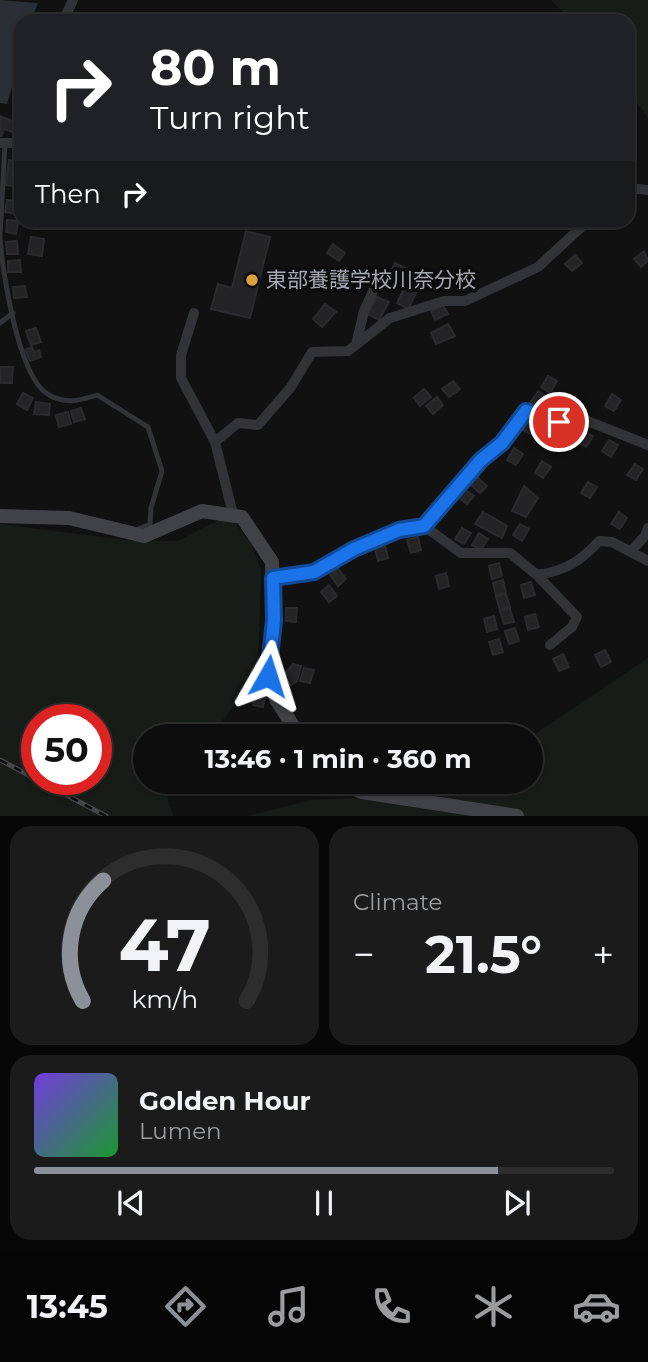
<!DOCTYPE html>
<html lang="en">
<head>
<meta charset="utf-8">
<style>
	:root { --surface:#0d0d0e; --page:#1b1b1c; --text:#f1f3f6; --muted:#9a9c9e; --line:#2d2d2e; --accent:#8c9099 }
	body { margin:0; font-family:Montserrat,"Noto Sans JP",sans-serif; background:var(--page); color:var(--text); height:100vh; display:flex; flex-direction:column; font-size:26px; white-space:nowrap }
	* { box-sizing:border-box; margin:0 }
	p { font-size:23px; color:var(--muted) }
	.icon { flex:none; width:38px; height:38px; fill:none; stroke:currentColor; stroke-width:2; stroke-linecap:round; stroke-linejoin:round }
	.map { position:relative; height:816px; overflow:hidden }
	.side { display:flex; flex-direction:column; gap:10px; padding:10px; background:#070708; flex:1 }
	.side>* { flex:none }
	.hud { position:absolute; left:14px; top:14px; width:621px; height:214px; border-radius:21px; box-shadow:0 2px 5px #0004,0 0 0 2px var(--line); background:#202124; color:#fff; overflow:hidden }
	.speed { position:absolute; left:21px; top:704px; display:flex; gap:14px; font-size:35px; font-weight:700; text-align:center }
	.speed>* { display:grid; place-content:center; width:91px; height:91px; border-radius:50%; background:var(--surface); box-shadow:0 2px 5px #0004,0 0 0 2px var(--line); line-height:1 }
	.speed .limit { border:10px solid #d22; background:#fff; color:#111 }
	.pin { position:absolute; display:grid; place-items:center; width:60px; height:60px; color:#fff; margin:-30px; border:4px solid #fff; border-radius:50%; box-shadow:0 2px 7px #0007 }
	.me { position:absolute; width:77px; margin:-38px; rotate:6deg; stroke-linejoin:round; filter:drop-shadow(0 0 5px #0008) }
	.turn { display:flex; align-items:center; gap:24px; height:147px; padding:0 21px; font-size:32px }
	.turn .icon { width:91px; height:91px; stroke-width:2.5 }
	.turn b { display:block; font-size:49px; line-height:60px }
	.then { display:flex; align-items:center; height:66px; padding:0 21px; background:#0003; gap:14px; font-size:26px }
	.big { font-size:52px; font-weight:700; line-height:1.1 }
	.side .widget { flex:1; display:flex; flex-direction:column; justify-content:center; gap:10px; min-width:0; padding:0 24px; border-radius:21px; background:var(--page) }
	.side .dial { align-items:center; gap:0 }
	.dial svg { height:182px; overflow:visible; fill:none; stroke:var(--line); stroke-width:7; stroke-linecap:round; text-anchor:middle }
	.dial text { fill:var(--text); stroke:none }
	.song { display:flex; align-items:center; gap:21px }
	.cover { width:84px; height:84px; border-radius:10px; background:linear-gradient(135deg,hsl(260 70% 55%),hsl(130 70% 35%)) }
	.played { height:7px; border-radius:4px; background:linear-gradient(90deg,var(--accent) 80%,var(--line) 80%) }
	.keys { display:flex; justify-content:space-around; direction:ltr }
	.heat { display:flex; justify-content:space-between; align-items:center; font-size:38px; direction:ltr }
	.side .tiles { flex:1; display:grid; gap:10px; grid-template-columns:1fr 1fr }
	.widget:last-child { grid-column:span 2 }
	.trip { position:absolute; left:133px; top:724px; width:410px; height:70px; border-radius:35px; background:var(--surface); box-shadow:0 2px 5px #0004,0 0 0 2px var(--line); font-weight:700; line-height:70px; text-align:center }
	.tabs { display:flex; height:112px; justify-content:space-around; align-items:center; background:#050506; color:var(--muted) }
	.tabs .icon { width:49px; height:49px }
	.tabs .selected { color:var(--accent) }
	.tabs b { font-size:32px; color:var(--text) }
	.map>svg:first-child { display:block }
	.green { fill:#181c18; fill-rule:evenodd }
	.water { fill:#292f34 }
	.building { fill:#242426; stroke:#2b2b2e; stroke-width:2 }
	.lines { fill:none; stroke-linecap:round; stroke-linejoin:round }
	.lane { stroke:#323336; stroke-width:5 }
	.street { stroke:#323336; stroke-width:10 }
	.secondary { stroke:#414246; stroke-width:14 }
	.rail-casing { stroke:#45474b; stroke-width:5 }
	.rail { stroke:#0c0c0d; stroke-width:2.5; stroke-dasharray:8; stroke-linecap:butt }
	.route-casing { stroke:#114b97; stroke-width:18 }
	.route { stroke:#1a73e8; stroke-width:12 }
	.poi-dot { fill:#d9a241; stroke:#0c0c0d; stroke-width:2.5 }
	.labels { text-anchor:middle; stroke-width:7; stroke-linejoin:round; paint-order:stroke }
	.poi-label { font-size:21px; fill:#a4a8b1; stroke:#0c0c0d; text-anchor:start }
</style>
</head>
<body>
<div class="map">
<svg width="648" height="816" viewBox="0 0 648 816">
	<rect width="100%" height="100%" fill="#111112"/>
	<path class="green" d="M551,0H648V118L628,90V21H571Z
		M222,518L233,521L251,543L261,570L258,673L210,737H145V782H175L166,794L173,816H0V524L133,541H178ZM37,719H96V779H37Z
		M648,658V816H246L312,800L473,792L483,782H530V737Z"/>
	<path class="water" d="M0,0L38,3L31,21H21V56L7,104L0,103Z"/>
	<path class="building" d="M0,116L16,122L13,132L4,129L1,137Z
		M9,160L20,162L15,180H20L19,187L6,185Z
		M7,200L18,201L16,214L5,212Z
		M7,220L18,221L16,234L6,232Z
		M246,231L270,237L250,318L211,309L218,284L232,288Z
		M31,237L44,239L42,256L28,254Z
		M17,241L18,254H7L6,242Z
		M333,244L345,253L339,261L327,253Z
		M644,251L648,261L641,267L634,259Z
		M575,255L582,263L572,271L565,264Z
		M20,260L21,272H8V261Z
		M395,263L405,268L398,282L388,277Z
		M25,286L27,297L14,298L13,287Z
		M405,286L417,291L408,309L397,303Z
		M377,297L389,302L379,320L368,314Z
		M325,304L336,312L322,327L313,319Z
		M443,305L448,314L435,320L431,311Z
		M448,324L455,336L436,344L431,333Z
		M36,328L41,342L31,345L26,331Z
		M32,347L34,352L39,350L41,357L30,361L25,350Z
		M0,367H13L12,383H0Z
		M548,376L557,381L550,393L541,387Z
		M453,381L460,389L449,397L442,389Z
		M424,389L431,397L420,406L414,398Z
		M538,391L549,398L542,410L530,403Z
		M23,393L33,398L27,410L17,404Z
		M612,394L621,400L614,411L605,406Z
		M437,397L443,405L433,414L426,406Z
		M36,402L50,404L49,415L34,414Z
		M81,408L85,419L74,422L71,411Z
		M68,412L71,424L59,427L56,415Z
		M528,417L537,423L530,434L521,429Z
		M547,424L556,429L549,441L540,435Z
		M584,431L593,436L586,447L577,442Z
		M609,440L618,445L611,457L602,451Z
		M514,448L523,454L516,465L507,460Z
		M542,461L551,467L543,478L535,473Z
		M635,464L643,469L636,480L627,475Z
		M477,477L487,486L480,493L470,484Z
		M588,482L597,487L590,498L581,493Z
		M524,486L538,498L526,517L512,511Z
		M463,488L474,496L467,504L457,496Z
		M483,512L507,526L502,538L475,524Z
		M619,512L627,518L620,529L611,524Z
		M520,524L529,529L522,541L513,535Z
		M462,528L471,533L464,544L455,539Z
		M479,533L488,539L481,550L472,545Z
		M418,537L421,550L411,553L407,540Z
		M385,545L388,558L378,561L375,548Z
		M499,563L502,576L492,579L489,566Z
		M338,569L346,579L338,586L330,575Z
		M446,573L449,586L439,589L436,576Z
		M503,580L506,593L496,596L493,583Z
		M531,582L535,595L524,598L521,585Z
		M329,585L337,596L329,602L321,592Z
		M506,594L510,607L500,610L496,597Z
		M286,608H297L296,622L286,621Z
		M510,609L514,622L504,624L500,611Z
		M535,614L539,627L528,630L525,617Z
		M494,616L497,629L487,632L484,619Z
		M515,628L519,641L509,644L505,631Z
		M499,639L503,652L493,655L489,642Z
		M605,650L611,662L601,667L595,655Z
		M563,654L569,667L559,671L553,659Z
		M293,664L301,666L297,681L284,689L280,679Z
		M304,668L314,670L310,683L300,681Z
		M257,687L267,689L263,707L253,705Z"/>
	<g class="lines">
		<path class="lane" d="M0,236L5,144
			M0,237C2,271 18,373 46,393C63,405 79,401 97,395L148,427L162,471L151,508L150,524L134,531
			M0,323L13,313"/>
		<path class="street" d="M63,21L73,0
			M0,143H21
			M628,188L648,190
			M194,313L181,355V378L215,442L233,514
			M356,345L364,311L375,287
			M215,442L238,423L258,425L291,387L312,352L348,351L390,318L444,301H465L538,267L589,220
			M424,526L481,460L502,443L526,411L559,422L585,420L648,445
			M631,551L645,536L648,528
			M537,575C565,571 581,561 599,541L612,542L648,561
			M273,577L314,572L353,549L399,530L424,526L461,553H510L537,575L577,617L572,627L550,645"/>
		<path class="secondary" d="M0,516L69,518L144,536L202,511L242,517L272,562L273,620L268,676L276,699L300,737
			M338,782L362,792L517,816"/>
		<g class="rail-casing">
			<path id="rail" d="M0,760L106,816"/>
		</g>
		<use href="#rail" class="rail"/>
	</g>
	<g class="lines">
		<g class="route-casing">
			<path id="route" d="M268,676L274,620L273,578L314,572L354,549L399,530L424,526L481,460L502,443L526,411L559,422"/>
		</g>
		<use href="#route" class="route"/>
	</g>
	<circle class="poi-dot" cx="252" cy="280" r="7"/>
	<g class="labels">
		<g class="poi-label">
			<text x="266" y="287">東部養護学校川奈分校</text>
		</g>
	</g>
</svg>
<div class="speed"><div class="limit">50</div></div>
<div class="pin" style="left:559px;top:422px;background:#d93025"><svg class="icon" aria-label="arrive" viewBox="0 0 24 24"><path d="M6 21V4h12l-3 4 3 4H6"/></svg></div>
<svg class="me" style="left:268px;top:676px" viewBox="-20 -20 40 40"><path d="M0-17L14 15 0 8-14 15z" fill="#1a73e8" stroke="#fff" stroke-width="4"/></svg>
<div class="trip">13:46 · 1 min · 360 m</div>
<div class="hud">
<div class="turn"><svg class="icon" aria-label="right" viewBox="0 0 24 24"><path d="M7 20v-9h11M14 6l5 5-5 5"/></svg><div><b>80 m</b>Turn right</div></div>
<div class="then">Then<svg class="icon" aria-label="right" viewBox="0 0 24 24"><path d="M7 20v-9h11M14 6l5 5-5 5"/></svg></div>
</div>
</div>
<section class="side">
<div class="tiles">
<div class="widget dial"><svg viewBox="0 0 100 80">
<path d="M14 69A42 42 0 1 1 86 69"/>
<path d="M14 69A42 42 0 0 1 23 16" stroke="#8c9099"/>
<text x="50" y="56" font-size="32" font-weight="700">47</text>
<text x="50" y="72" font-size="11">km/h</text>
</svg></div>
<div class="widget"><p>Climate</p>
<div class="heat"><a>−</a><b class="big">21.5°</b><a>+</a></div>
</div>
<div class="widget">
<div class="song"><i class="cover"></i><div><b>Golden Hour</b><p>Lumen</p></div></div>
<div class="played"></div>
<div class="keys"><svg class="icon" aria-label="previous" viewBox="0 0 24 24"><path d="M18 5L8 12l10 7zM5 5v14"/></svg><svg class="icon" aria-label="pause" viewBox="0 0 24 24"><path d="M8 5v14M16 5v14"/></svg><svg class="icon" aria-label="next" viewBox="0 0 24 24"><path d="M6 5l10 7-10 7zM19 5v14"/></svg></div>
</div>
</div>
</section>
<nav class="tabs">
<b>13:45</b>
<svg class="icon selected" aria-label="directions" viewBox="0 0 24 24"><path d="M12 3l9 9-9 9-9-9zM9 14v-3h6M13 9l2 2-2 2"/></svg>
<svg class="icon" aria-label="music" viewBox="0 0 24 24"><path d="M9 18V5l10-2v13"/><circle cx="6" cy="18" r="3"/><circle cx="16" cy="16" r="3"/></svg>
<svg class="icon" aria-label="phone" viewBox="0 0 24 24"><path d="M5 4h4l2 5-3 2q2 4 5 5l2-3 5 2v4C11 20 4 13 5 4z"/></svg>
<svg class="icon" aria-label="climate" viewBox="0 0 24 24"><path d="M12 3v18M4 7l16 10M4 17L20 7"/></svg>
<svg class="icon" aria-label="car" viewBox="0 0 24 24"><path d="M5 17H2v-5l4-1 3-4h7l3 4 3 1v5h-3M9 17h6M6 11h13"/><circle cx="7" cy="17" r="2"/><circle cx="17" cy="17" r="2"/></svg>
</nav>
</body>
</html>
